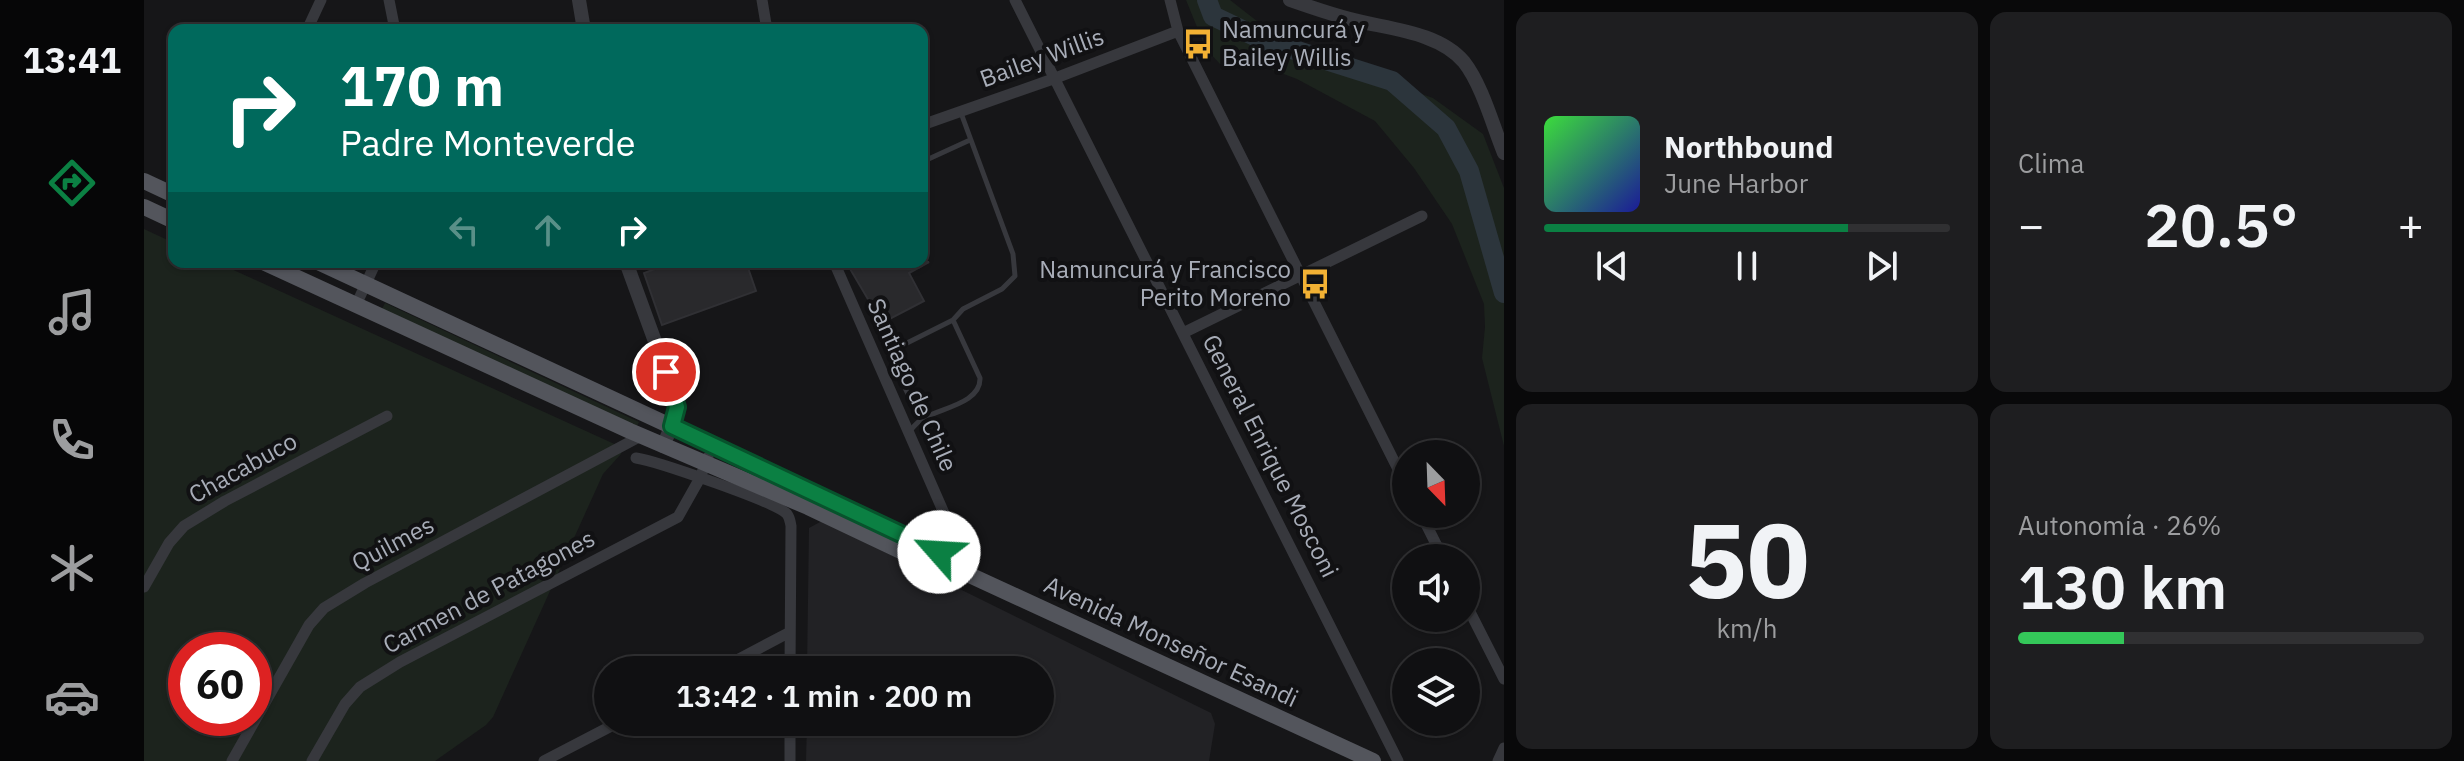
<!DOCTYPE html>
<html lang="es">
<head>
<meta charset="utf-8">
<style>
	:root { --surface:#101012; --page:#1e1e20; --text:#f1f3f6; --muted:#9c9d9f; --line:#303032; --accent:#0b8043 }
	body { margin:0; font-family:"IBM Plex Sans",sans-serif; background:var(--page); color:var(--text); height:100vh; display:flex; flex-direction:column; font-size:30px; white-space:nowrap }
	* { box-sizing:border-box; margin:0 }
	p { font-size:26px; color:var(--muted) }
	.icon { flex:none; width:44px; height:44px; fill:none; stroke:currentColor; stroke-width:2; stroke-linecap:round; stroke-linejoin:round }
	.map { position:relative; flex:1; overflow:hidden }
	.panel { display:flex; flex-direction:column; gap:12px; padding:12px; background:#09090a; width:960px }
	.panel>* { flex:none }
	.top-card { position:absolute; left:24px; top:24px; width:760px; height:244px; border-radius:16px; box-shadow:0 2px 6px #0004,0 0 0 2px var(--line); background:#00695c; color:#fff; overflow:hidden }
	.needle { width:52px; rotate:157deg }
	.buttons { position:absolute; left:1248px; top:440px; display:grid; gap:16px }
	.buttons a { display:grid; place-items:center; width:88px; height:88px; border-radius:50%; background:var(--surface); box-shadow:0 2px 6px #0004,0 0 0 2px var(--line); font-size:40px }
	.speed { position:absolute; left:24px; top:632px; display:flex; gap:16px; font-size:40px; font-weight:700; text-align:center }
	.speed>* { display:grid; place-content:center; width:104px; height:104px; border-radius:50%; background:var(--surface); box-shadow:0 2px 6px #0004,0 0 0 2px var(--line); line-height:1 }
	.speed .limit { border:12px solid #d22; background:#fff; color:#111 }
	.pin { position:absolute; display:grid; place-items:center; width:68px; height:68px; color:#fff; margin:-34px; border:4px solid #fff; border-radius:50%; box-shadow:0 2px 8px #0007 }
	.me { position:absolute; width:88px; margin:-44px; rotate:296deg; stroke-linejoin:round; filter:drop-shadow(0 0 6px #0008) }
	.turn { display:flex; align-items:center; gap:28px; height:168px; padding:0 40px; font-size:36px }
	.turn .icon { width:104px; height:104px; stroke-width:2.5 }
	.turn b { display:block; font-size:56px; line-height:68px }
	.lanes { display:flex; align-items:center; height:76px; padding:0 40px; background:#0003; justify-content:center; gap:40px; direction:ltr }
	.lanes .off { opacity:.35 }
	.big { font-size:60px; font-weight:600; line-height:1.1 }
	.panel .tile { flex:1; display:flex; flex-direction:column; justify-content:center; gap:12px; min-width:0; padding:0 28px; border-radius:16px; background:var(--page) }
	.panel .dial { align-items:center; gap:0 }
	.dial b { font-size:104px; line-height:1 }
	.song { display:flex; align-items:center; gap:24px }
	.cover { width:96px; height:96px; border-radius:12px; background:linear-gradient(135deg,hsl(120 70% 55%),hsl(240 70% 35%)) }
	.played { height:8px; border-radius:4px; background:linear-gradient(90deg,var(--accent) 75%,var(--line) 75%) }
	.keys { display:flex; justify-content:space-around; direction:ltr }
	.heat { display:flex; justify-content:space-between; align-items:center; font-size:44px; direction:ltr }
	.charge { height:12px; border-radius:6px; background:linear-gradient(90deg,#34c759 26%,var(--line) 0) }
	.panel .tiles { flex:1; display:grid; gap:12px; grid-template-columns:repeat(2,1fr) }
	.trip { position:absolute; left:450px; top:656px; width:460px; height:80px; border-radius:40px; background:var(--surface); box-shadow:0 2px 6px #0004,0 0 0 2px var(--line); font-weight:600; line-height:80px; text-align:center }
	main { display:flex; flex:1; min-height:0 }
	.dock { display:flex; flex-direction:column; width:144px; justify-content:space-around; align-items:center; background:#060607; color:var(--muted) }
	.dock .icon { width:56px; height:56px }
	.dock .selected { color:var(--accent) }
	.dock b { font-size:36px; color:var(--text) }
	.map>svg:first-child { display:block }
	.built { fill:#222225 }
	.green { fill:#1c231d; fill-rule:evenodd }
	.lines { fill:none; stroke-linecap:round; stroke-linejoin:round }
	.river { stroke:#2c353c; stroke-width:20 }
	.building { fill:#29292c; stroke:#303034; stroke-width:2 }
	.service { stroke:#37383d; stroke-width:5 }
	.minor { stroke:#37383d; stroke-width:11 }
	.tertiary { stroke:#37383d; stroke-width:14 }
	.primary { stroke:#53555c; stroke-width:16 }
	.route-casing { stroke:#07532c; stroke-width:20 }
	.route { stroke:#0b8043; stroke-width:14 }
	.labels { text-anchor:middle; stroke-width:8; stroke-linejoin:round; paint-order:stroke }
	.poi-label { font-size:24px; fill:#a8adb8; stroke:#111113; text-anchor:start }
	.street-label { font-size:24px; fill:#a8adb8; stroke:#111113 }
</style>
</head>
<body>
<main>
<nav class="dock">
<b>13:41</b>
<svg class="icon selected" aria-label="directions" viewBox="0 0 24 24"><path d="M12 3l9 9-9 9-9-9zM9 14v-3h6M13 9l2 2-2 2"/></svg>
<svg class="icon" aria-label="music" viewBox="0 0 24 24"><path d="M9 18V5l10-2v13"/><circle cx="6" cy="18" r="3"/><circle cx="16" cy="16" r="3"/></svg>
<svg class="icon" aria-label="phone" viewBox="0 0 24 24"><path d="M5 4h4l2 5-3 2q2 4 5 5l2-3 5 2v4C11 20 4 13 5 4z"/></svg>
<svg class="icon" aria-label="climate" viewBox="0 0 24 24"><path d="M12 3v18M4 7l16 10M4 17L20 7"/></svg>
<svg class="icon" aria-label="car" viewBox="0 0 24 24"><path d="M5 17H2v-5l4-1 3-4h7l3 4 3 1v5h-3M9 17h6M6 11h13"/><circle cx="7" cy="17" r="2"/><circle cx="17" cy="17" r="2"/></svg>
</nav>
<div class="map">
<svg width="1360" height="761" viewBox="0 0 1360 761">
	<rect width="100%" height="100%" fill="#161618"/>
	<path class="built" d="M678,521L1067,713L1071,724L1065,761H662L663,722H896V670H663L665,528Z"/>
	<path class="green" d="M1042,0H1086L1127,32L1176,58L1289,98L1339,134L1360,188V446L1338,358L1341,327L1340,304L1308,224L1270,168L1231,121L1153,79L1118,66L1076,64L1062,49Z
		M0,229L30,243V262H72L477,447V454L459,474L349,717L342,725L291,761H0ZM42,650H110V718H42Z
		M241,303L495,422L492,428L238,309Z"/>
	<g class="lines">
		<path class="river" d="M1063,0L1069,16L1119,40L1248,81L1302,128L1325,171L1360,293"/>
	</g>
	<path class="building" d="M530,262H602L612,291L518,325L500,273Z
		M702,262H785L765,273L780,301L738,323Z"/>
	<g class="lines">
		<path class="service" d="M778,162L826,140
			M776,419L748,361V354L755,347L809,320L819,309L858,289L871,276L869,254L817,113
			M765,432C770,426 774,421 780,418C797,408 837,403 836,378L809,320"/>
		<path class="minor" d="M245,0L251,30
			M618,0L623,30
			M871,0L1254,761
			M1026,0L1034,31L1262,485
			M163,30L177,0
			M778,125L909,79L1034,31
			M690,262L814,545L818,558L816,571
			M212,305L232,262
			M1039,333L1278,216
			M492,458C512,461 632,502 643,514C646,518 646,521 647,526L646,670
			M1277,514L1299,558
			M0,587L25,543L40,526L81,501L243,416
			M1322,604L1360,679
			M574,670L646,632
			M88,761L165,625L180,608L221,583L497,436
			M168,761L201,704L216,687L256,662L534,517L556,478L564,457
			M400,761L475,722
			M646,761V722
			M1354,761L1360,748"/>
		<path class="tertiary" d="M435,0L440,30
			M1146,0C1166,7 1186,14 1206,19C1242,29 1294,31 1320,62C1338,85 1349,126 1360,153
			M482,262L532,399L531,418L519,446"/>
		<path class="primary" d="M0,181L30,195
			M0,207L30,221
			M119,262L486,431L664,507L782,563L806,566L1229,761
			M174,262L791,549L806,566"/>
	</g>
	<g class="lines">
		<g class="route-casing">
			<path id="route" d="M522,372L533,407L528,426L795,552"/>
		</g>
		<use href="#route" class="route"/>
	</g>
	<defs>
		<g id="bus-bare" transform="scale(2.4)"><path d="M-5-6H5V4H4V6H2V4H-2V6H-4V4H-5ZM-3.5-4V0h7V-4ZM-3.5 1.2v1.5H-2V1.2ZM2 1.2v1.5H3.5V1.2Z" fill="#f2b134" stroke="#111113" stroke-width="2.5" paint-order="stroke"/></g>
	</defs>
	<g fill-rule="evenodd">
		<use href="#bus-bare" x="1054" y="44"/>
		<use href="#bus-bare" x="1171" y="284"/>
	</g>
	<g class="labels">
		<g class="poi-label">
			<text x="1078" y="38">Namuncurá y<tspan x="1078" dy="28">Bailey Willis</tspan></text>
			<text x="1147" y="278" text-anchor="end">Namuncurá y Francisco<tspan x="1147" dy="28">Perito Moreno</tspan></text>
		</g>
		<g class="street-label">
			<text transform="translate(898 58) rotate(-20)" y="8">Bailey Willis</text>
			<text transform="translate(768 385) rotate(66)" y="8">Santiago de Chile</text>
			<text transform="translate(1126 456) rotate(63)" y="8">General Enrique Mosconi</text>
			<text transform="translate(99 468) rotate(-29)" y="8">Chacabuco</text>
			<text transform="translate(249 544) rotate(-28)" y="8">Quilmes</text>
			<text transform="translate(345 592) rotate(-28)" y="8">Carmen de Patagones</text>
			<text transform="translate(1027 642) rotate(25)" y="8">Avenida Monseñor Esandi</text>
		</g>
	</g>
</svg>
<div class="buttons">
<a><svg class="needle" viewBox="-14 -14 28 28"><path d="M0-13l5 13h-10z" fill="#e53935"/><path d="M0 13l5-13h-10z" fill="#9c9d9f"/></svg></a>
<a><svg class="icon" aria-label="sound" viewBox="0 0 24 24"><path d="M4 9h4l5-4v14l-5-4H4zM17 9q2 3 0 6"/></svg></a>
<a><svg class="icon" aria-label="layers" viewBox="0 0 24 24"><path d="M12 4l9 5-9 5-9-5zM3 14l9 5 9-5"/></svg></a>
</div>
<div class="speed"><div class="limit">60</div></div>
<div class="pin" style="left:522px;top:372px;background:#d93025"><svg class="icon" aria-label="arrive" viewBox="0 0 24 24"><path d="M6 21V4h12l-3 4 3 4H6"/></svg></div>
<svg class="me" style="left:795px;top:552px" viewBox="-20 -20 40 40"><circle r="19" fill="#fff"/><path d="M0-13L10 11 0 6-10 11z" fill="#0b8043"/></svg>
<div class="trip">13:42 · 1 min · 200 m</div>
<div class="top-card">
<div class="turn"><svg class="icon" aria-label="right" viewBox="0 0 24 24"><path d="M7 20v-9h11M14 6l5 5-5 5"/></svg><div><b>170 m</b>Padre Monteverde</div></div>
<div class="lanes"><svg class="icon off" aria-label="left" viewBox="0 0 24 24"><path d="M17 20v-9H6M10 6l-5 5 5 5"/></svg><svg class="icon off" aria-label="ahead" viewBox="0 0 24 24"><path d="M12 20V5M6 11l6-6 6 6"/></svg><svg class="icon" aria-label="right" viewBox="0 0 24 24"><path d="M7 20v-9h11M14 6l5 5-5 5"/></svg></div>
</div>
</div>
<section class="panel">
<div class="tiles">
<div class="tile">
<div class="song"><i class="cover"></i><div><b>Northbound</b><p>June Harbor</p></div></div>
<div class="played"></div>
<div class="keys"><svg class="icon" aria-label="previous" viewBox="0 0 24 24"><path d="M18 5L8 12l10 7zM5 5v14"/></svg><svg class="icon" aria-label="pause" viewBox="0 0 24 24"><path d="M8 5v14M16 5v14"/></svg><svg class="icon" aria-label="next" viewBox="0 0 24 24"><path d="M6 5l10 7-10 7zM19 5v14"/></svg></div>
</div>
<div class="tile"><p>Clima</p>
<div class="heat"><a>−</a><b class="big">20.5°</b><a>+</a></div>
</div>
<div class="tile dial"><b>50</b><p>km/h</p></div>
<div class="tile"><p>Autonomía · 26%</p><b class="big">130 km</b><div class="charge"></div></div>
</div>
</section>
</main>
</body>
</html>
